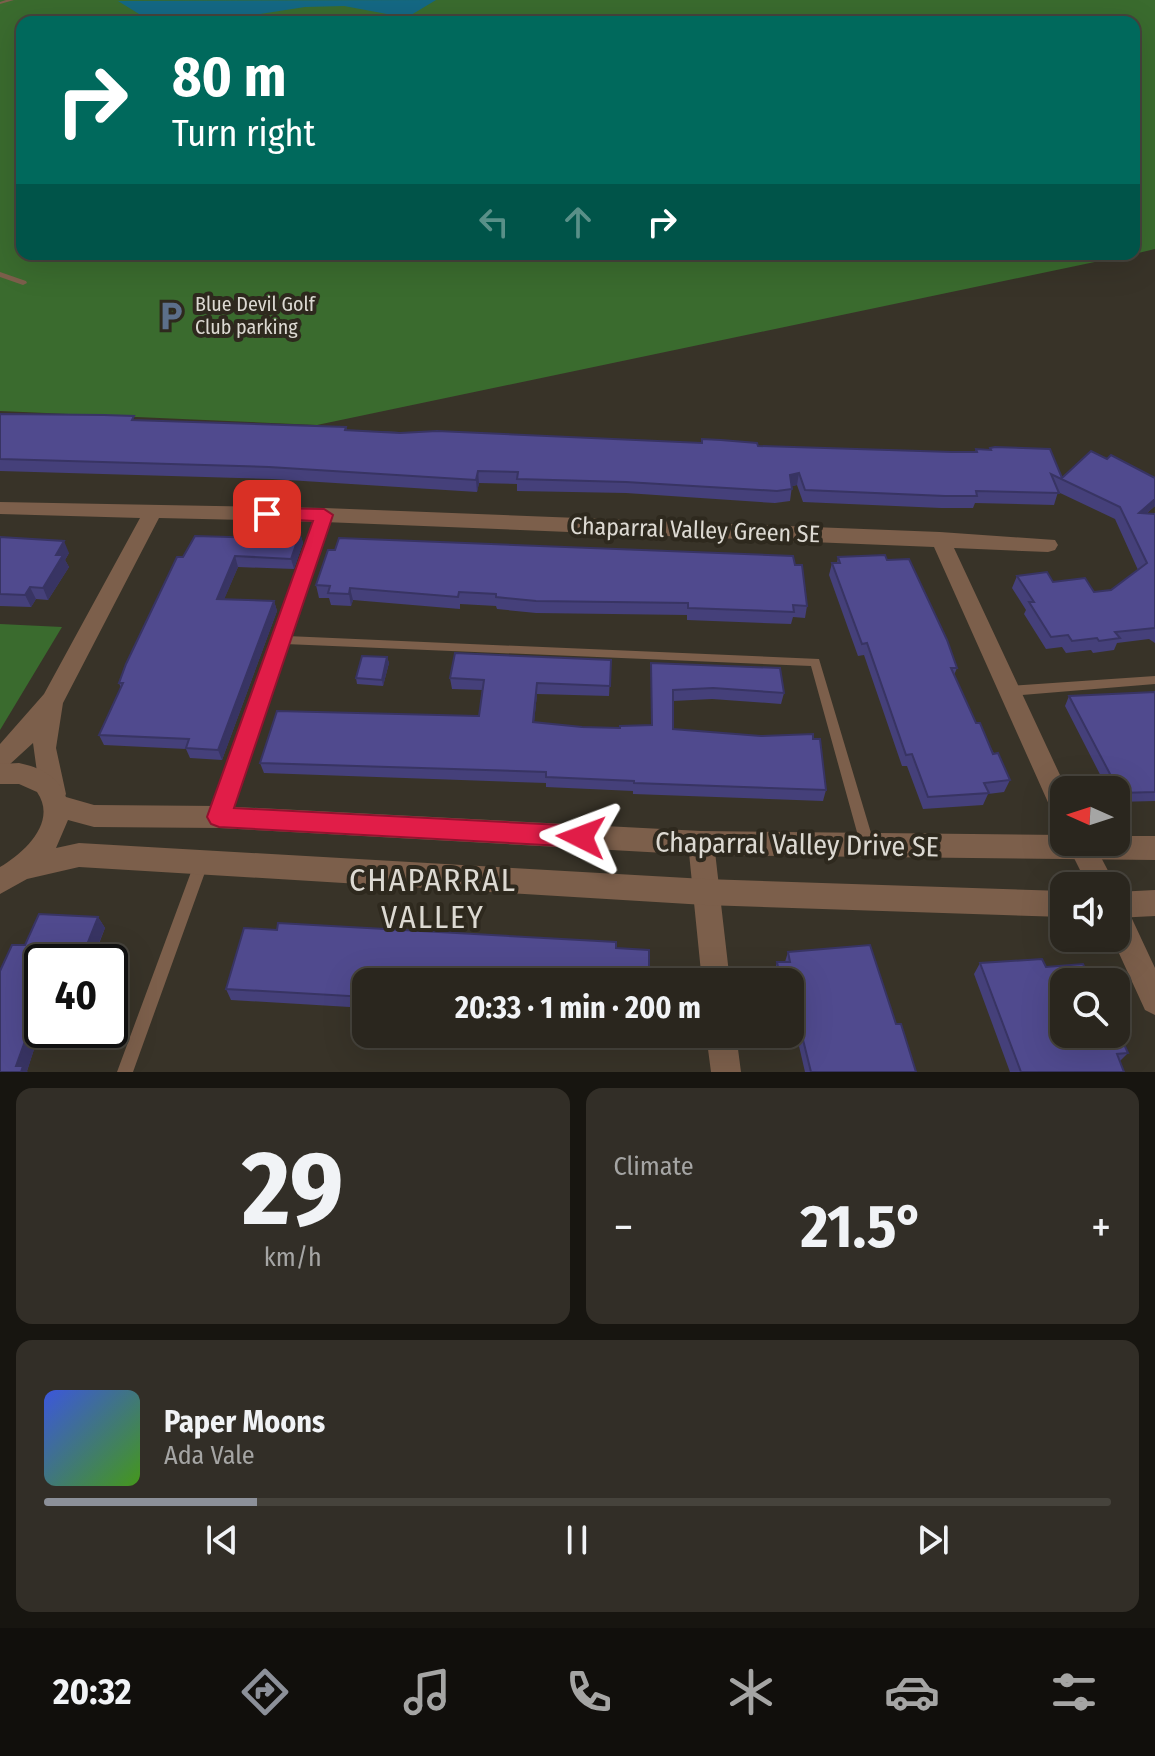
<!DOCTYPE html>
<html lang="en">
<head>
<meta charset="utf-8">
<style>
	:root { --surface:#2a261e; --page:#322e27; --text:#f1f3f6; --muted:#a5a5a4; --line:#46433c; --accent:#8c9099 }
	body { margin:0; font-family:"Fira Sans Condensed",sans-serif; background:var(--page); color:var(--text); height:100vh; display:flex; flex-direction:column; font-size:30px; white-space:nowrap }
	* { box-sizing:border-box; margin:0 }
	p { font-size:26px; color:var(--muted) }
	.icon { flex:none; width:44px; height:44px; fill:none; stroke:currentColor; stroke-width:2; stroke-linecap:round; stroke-linejoin:round }
	.map { position:relative; height:1072px; overflow:hidden }
	.drawer { display:flex; flex-direction:column; gap:16px; padding:16px; background:#171510; flex:1 }
	.drawer>* { flex:none }
	.top-card { position:absolute; left:16px; top:16px; width:1124px; height:244px; border-radius:16px; box-shadow:0 8px 32px #0002,0 0 0 2px var(--line); background:#00695c; color:#fff; overflow:hidden }
	.needle { width:52px; rotate:273deg }
	.buttons { position:absolute; left:1050px; top:776px; display:grid; gap:16px }
	.buttons a { display:grid; place-items:center; width:80px; height:80px; border-radius:16px; background:var(--surface); box-shadow:0 8px 32px #0002,0 0 0 2px var(--line); font-size:40px }
	.speed { position:absolute; left:24px; top:944px; display:flex; gap:16px; font-size:40px; font-weight:700; text-align:center }
	.speed>* { display:grid; place-content:center; width:104px; height:104px; border-radius:50%; background:var(--surface); box-shadow:0 8px 32px #0002,0 0 0 2px var(--line); line-height:1 }
	.speed .limit { border:4px solid #111; border-radius:12px; background:#fff; color:#111 }
	.pin { position:absolute; display:grid; place-items:center; width:68px; height:68px; color:#fff; margin:-34px; border-radius:16px; box-shadow:0 4px 12px #0006 }
	.me { position:absolute; width:88px; margin:-44px; rotate:273deg; stroke-linejoin:round; filter:drop-shadow(0 0 6px #0008) }
	.turn { display:flex; align-items:center; gap:28px; height:168px; padding:0 24px; font-size:36px }
	.turn .icon { width:104px; height:104px; stroke-width:2.5 }
	.turn b { display:block; font-size:56px; line-height:68px }
	.lanes { display:flex; align-items:center; height:76px; padding:0 24px; background:#0003; justify-content:center; gap:40px; direction:ltr }
	.lanes .off { opacity:.35 }
	.big { font-size:60px; font-weight:700; line-height:1.1 }
	.drawer .card { flex:1; display:flex; flex-direction:column; justify-content:center; gap:12px; min-width:0; padding:0 28px; border-radius:16px; background:var(--page) }
	.drawer .dial { align-items:center; gap:0 }
	.dial b { font-size:104px; line-height:1 }
	.song { display:flex; align-items:center; gap:24px }
	.cover { width:96px; height:96px; border-radius:12px; background:linear-gradient(135deg,hsl(230 70% 55%),hsl(100 70% 35%)) }
	.played { height:8px; border-radius:4px; background:linear-gradient(90deg,var(--accent) 20%,var(--line) 20%) }
	.keys { display:flex; justify-content:space-around; direction:ltr }
	.heat { display:flex; justify-content:space-between; align-items:center; font-size:44px; direction:ltr }
	.drawer .tiles { flex:1; display:grid; gap:16px; grid-template-columns:1fr 1fr }
	.card:last-child { grid-column:span 2 }
	.trip { position:absolute; left:352px; top:968px; width:452px; height:80px; border-radius:16px; background:var(--surface); box-shadow:0 8px 32px #0002,0 0 0 2px var(--line); font-weight:700; line-height:80px; text-align:center }
	.tabs { display:flex; height:128px; justify-content:space-around; align-items:center; background:#110f0c; color:var(--muted) }
	.tabs .icon { width:56px; height:56px }
	.tabs .on { color:var(--accent) }
	.tabs b { font-size:36px; color:var(--text) }
	.map>svg:first-child { display:block }
	.green { fill:#3a6b2e }
	.water { fill:#146884 }
	.lines { fill:none; stroke-linecap:round; stroke-linejoin:round }
	.service { fill:#7c5f4b; fill-rule:evenodd }
	.minor { fill:#7c5f4b; fill-rule:evenodd }
	.tertiary { fill:#7c5f4b; fill-rule:evenodd }
	.wall { fill:#45407a }
	.shaded-wall { fill:#383463 }
	.building { fill:#504a8e; stroke:#383463; stroke-width:2 }
	.route { fill:#e11d48; stroke:#92132f; stroke-width:2 }
	.labels { text-anchor:middle; stroke-width:8; stroke-linejoin:round; paint-order:stroke }
	.far-poi-label { font-size:20px; fill:#dcd9d2; stroke:#2e291e; text-anchor:start }
	.street-label { font-size:24px; fill:#dcd9d2; stroke:#2e291e }
	.near-street-label { font-size:28px; fill:#dcd9d2; stroke:#2e291e }
	.near-neighbourhood-label { font-size:32px; letter-spacing:2px; fill:#dcd9d2; stroke:#2e291e }
</style>
</head>
<body>
<div class="map">
<svg width="1155" height="1072" viewBox="0 0 1155 1072">
	<rect width="100%" height="100%" fill="#383328"/>
	<path class="green" d="M0,0H1155V249L1134,254V22H22V254H1133L317,425L0,411Z
		M0,624L62,627L0,730Z"/>
	<path class="water" d="M436,0L411,15L387,14L344,6L305,7L260,14L236,22H152L118,1Z"/>
	<g class="lines">
		<path class="service" d="M6,0H14L0,4V2Z
			M0,272L26,281L27,283L23,285L0,277Z
			M324,512L329,515L287,636L819,659L874,843L872,847L867,849L862,847L860,843L811,666L285,644L225,817L224,821L219,823L214,821L213,817L319,515Z
			M1155,676V684L1010,696L1006,694L1004,691L1006,688L1010,686Z
			M201,858L206,860L208,864L133,1072H117L194,864L196,860Z"/>
		<path class="minor" d="M0,502L324,508L940,532L1055,540L1058,545L1055,550L1048,552L954,548L1067,790H1064V821L1055,818L934,547L324,522L159,518L63,703L56,748L66,794L62,802L53,805L44,802L40,794L33,743L9,765L0,768V744L44,694L140,518L0,514Z
			M701,831L710,835L714,843L730,982H702L688,843L692,835Z
			M1066,842H1093L1116,886H1088Z
			M1116,902L1126,906L1155,968V1015L1145,1010L1112,938H1116Z
			M706,1034H736L741,1072H711Z"/>
		<path class="tertiary" d="M19,763C41,768 57,775 66,797L94,805L219,806L701,831L1064,835V842H1116V836H1155V860L701,855L219,828L94,827L68,820L56,848L79,843L705,879L1064,891V917L705,905L79,867L27,879L0,894V867C24,853 58,822 37,792L19,784H0V764Z
			M1155,890V916L1116,918V892Z"/>
	</g>
	<path class="wall" d="M0,414L136,420L346,427L347,430L758,446L952,452H975L976,449L989,450L990,448L1062,478L1107,459L1155,478V506L1146,514H1155V643L1149,639L1117,643L1114,650L1093,653L1091,650L1066,653L1062,647L1046,649L1024,614L1026,610L1012,588L1017,576L1053,582L1094,592L1111,590L1138,570L1115,519L1058,492L1054,505L975,503L973,508H941L803,502L797,485L792,486L790,501L775,503L626,493L517,491V484L479,483L477,492L272,479L0,471Z
		M300,533L303,543L294,569L238,567L224,599L274,601L277,611L222,760L190,758L186,749L104,745L99,735L121,688L119,683L183,557L268,538Z
		M0,537L69,553L65,560L69,567L48,600L36,599L31,607L0,606Z
		M838,557L887,560L957,668L954,675L976,723L1010,780L1004,792L988,794L983,805L923,809L907,766H902L864,655L858,656L829,575L832,563H837Z
		M795,565L807,606L805,618L793,617L791,624L687,620V615L536,613L497,609L496,606L460,604V609L353,600L351,606L331,605L329,598H319L316,585Z
		M387,657L389,663L383,686L357,684L356,678Z
		M611,660L609,696L537,694L534,722L582,727L620,728L651,725V663L784,693L781,704L712,699L673,701V729L826,790L823,801L633,794V791L546,787V783L264,773L260,763L479,716L482,690L452,689L450,678Z
		M1155,692V801L1116,802V790H1108L1065,706L1069,696Z
		M98,917L105,928L92,962H42V1021L35,1037L37,1040L27,1071L0,1072L25,945Z
		M788,952L896,1024L916,1072H805L790,1007V982H776L774,973L777,962H785Z
		M980,963L1046,967L1064,982L1128,1053L1120,1061L1124,1072H1010L974,974Z
		M366,982V1008L231,1000L226,989Z"/>
	<path class="shaded-wall" d="M478,471L479,483L477,492L476,480Z
		M799,473L797,485L788,487L790,475Z
		M1155,499V506L1133,525L1139,513Z
		M300,533L303,543L294,569L291,559Z
		M64,541L69,553L65,560L69,567L48,600L43,588L56,555Z
		M235,556L238,567L220,609L217,599Z
		M30,587L36,599L31,607L25,595Z
		M350,588L353,600L351,606L349,594Z
		M274,601L277,611L222,760L218,750Z
		M387,657L389,663L383,686L382,680Z
		M537,683V694L533,733V722Z
		M98,917L105,928L91,962L84,952Z
		M72,951L79,962H67Z
		M42,990V1021L35,1037L37,1040L27,1071L28,1072H21L16,1066L25,1030Z"/>
	<path class="building" d="M0,414L104,415L134,416L132,420L346,427L345,430L400,433L437,431L702,443V439L721,440L757,443L758,446L952,452H977L976,449L991,450L990,448L995,447L1050,449L1062,478L1091,451L1107,459L1111,455L1155,478V499L1139,513L1155,514V628L1115,632L1120,638L1099,641L1097,638L1072,641L1068,635L1051,637L1029,602H1034L1017,576L1047,572L1053,582L1085,578L1094,592L1111,590L1147,563L1120,507L1051,474L1059,493L976,491L977,496H945L805,490L799,473L790,475L792,489L777,491L626,482L517,479L518,472L478,471L476,480L269,467L0,459Z
		M271,532L300,533L291,559L235,556L217,599L274,601L218,750L186,748L189,739L99,735L123,683H119L126,664L177,557H183L195,536L268,538Z
		M0,537L64,541L56,555H63L43,588L30,587L25,595L0,594Z
		M339,538L793,556L795,565H802L807,606L793,605L794,612L688,608V603L536,601L496,597V594L459,592L458,597L350,588L349,594L328,593L330,586L316,585L328,550H335Z
		M885,555L887,560L909,559L947,640L957,668H951L976,723H980L993,754L998,753L1010,780L984,783L989,793L928,797L912,754L906,755L867,643L862,644L832,563H840L838,557Z
		M455,653L611,660L610,686L537,683L533,722L582,727L620,728V726L652,725L651,663L780,668L784,693L713,688L673,690V729L761,736L813,734V739H820L826,790L634,783V781L546,777V772L260,763L277,711L479,716L484,680L450,678Z
		M362,656L387,657L382,680L356,678Z
		M1155,692V792L1120,793L1069,696Z
		M39,914L98,917L84,952L72,951L67,962H42V990L25,1030H29L16,1066H23L21,1072H0V971L12,945H25Z
		M278,923L616,942V948L649,950V982H366V997L226,989L244,928L277,930Z
		M870,945L896,1024H901L916,1072H811L790,987V982H781L777,962H790L788,952Z
		M1042,959L1046,967L1083,964L1091,982H1064V1034H1116V1027L1128,1053L1117,1054L1124,1072H1021L980,963Z"/>
	<path class="route" d="M267,508L324,509L333,515L234,808L581,826L589,829L592,837L589,844L581,847L219,827L211,824L207,817L313,521L261,518L258,514L261,510Z"/>
	<defs>
		<g id="parking-bare" transform="scale(2.4)"><path d="M-3.5-5.5H1a3.5 3.5 0 0 1 0 7H-1V5.5H-3.5ZM-1-3.4V-.6H.8a1.4 1.4 0 0 0 0-2.8Z" fill="#5c6f8a" stroke="#2e291e" stroke-width="2.5" paint-order="stroke"/></g>
	</defs>
	<g fill-rule="evenodd">
		<use href="#parking-bare" x="171" y="316"/>
	</g>
	<g class="labels">
		<g class="far-poi-label">
			<text x="195" y="311">Blue Devil Golf<tspan x="195" dy="23">Club parking</tspan></text>
		</g>
		<g class="street-label">
			<text transform="translate(695 530) rotate(2)" y="8">Chaparral Valley Green SE</text>
		</g>
		<g class="near-street-label">
			<text transform="translate(797 844) rotate(1)" y="10">Chaparral Valley Drive SE</text>
		</g>
		<g class="near-neighbourhood-label">
			<text x="433" y="891">CHAPARRAL<tspan x="433" dy="37">VALLEY</tspan></text>
		</g>
	</g>
</svg>
<div class="buttons">
<a><svg class="needle" viewBox="-14 -14 28 28"><path d="M0-13l5 13h-10z" fill="#e53935"/><path d="M0 13l5-13h-10z" fill="#a5a5a4"/></svg></a>
<a><svg class="icon" aria-label="sound" viewBox="0 0 24 24"><path d="M4 9h4l5-4v14l-5-4H4zM17 9q2 3 0 6"/></svg></a>
<a><svg class="icon" aria-label="search" viewBox="0 0 24 24"><circle cx="10" cy="10" r="6"/><path d="M15 15l6 6"/></svg></a>
</div>
<div class="speed"><div class="limit">40</div></div>
<div class="pin" style="left:267px;top:514px;background:#d93025"><svg class="icon" aria-label="arrive" viewBox="0 0 24 24"><path d="M6 21V4h12l-3 4 3 4H6"/></svg></div>
<svg class="me" style="left:581px;top:837px" viewBox="-20 -20 40 40"><path d="M0-17L14 15 0 8-14 15z" fill="#e11d48" stroke="#fff" stroke-width="4"/></svg>
<div class="trip">20:33 · 1 min · 200 m</div>
<div class="top-card">
<div class="turn"><svg class="icon" aria-label="right" viewBox="0 0 24 24"><path d="M7 20v-9h11M14 6l5 5-5 5"/></svg><div><b>80 m</b>Turn right</div></div>
<div class="lanes"><svg class="icon off" aria-label="left" viewBox="0 0 24 24"><path d="M17 20v-9H6M10 6l-5 5 5 5"/></svg><svg class="icon off" aria-label="ahead" viewBox="0 0 24 24"><path d="M12 20V5M6 11l6-6 6 6"/></svg><svg class="icon" aria-label="right" viewBox="0 0 24 24"><path d="M7 20v-9h11M14 6l5 5-5 5"/></svg></div>
</div>
</div>
<section class="drawer">
<div class="tiles">
<div class="card dial"><b>29</b><p>km/h</p></div>
<div class="card"><p>Climate</p>
<div class="heat"><a>−</a><b class="big">21.5°</b><a>+</a></div>
</div>
<div class="card">
<div class="song"><i class="cover"></i><div><b>Paper Moons</b><p>Ada Vale</p></div></div>
<div class="played"></div>
<div class="keys"><svg class="icon" aria-label="previous" viewBox="0 0 24 24"><path d="M18 5L8 12l10 7zM5 5v14"/></svg><svg class="icon" aria-label="pause" viewBox="0 0 24 24"><path d="M8 5v14M16 5v14"/></svg><svg class="icon" aria-label="next" viewBox="0 0 24 24"><path d="M6 5l10 7-10 7zM19 5v14"/></svg></div>
</div>
</div>
</section>
<nav class="tabs">
<b>20:32</b>
<svg class="icon on" aria-label="directions" viewBox="0 0 24 24"><path d="M12 3l9 9-9 9-9-9zM9 14v-3h6M13 9l2 2-2 2"/></svg>
<svg class="icon" aria-label="music" viewBox="0 0 24 24"><path d="M9 18V5l10-2v13"/><circle cx="6" cy="18" r="3"/><circle cx="16" cy="16" r="3"/></svg>
<svg class="icon" aria-label="phone" viewBox="0 0 24 24"><path d="M5 4h4l2 5-3 2q2 4 5 5l2-3 5 2v4C11 20 4 13 5 4z"/></svg>
<svg class="icon" aria-label="climate" viewBox="0 0 24 24"><path d="M12 3v18M4 7l16 10M4 17L20 7"/></svg>
<svg class="icon" aria-label="car" viewBox="0 0 24 24"><path d="M5 17H2v-5l4-1 3-4h7l3 4 3 1v5h-3M9 17h6M6 11h13"/><circle cx="7" cy="17" r="2"/><circle cx="17" cy="17" r="2"/></svg>
<svg class="icon" aria-label="filters" viewBox="0 0 24 24"><path d="M4 7h16M4 17h16"/><circle cx="9" cy="7" r="2"/><circle cx="15" cy="17" r="2"/></svg>
</nav>
</body>
</html>
